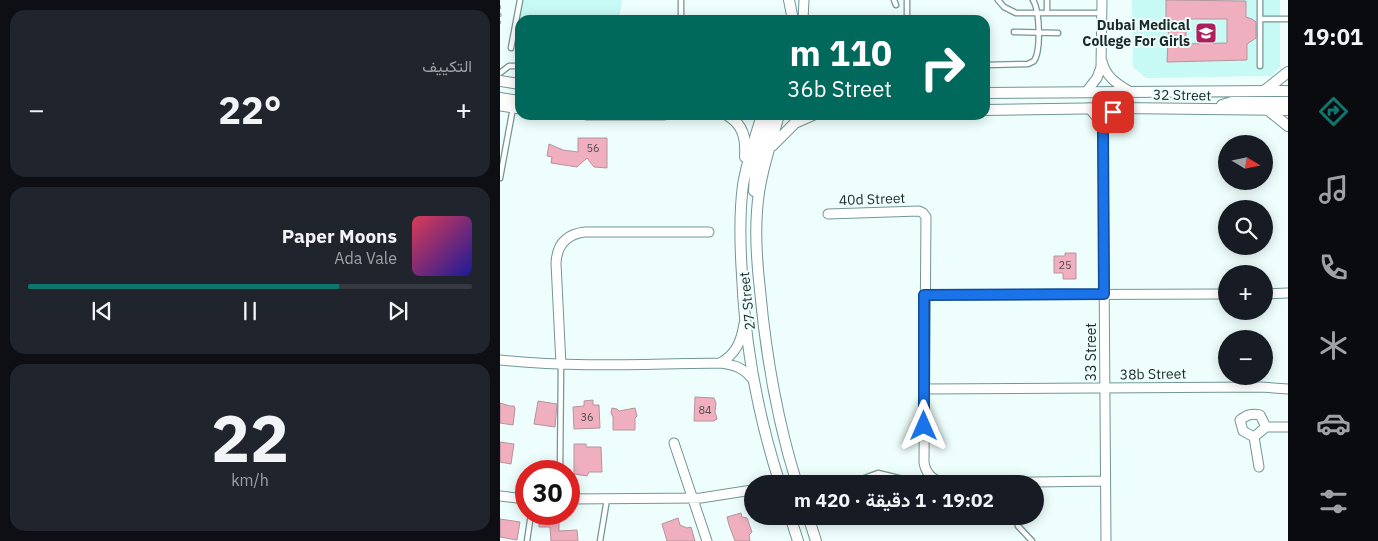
<!DOCTYPE html>
<html lang="ar">
<head>
<meta charset="utf-8">
<style>
	:root { --surface:#171b24; --page:#20242c; --text:#f1f3f6; --muted:#9ea1a6; --line:#363941; --accent:#0f766e }
	body { margin:0; font-family:"IBM Plex Sans",Vazirmatn,sans-serif; background:var(--page); color:var(--text); direction:rtl; height:100vh; display:flex; flex-direction:column; font-size:19px; white-space:nowrap }
	* { box-sizing:border-box; margin:0 }
	p { font-size:16px; color:var(--muted) }
	.icon { flex:none; width:28px; height:28px; fill:none; stroke:currentColor; stroke-width:2; stroke-linecap:round; stroke-linejoin:round }
	.map { position:relative; flex:1; overflow:hidden; direction:ltr }
	.panel { display:flex; flex-direction:column; gap:10px; padding:10px; background:#0d0f14; width:500px }
	.panel>* { flex:none }
	.hud { position:absolute; left:15px; top:15px; width:475px; height:105px; border-radius:15px; box-shadow:0 2px 12px #0003; direction:rtl; background:#00695c; color:#fff; overflow:hidden }
	.needle { width:32px; rotate:100deg }
	.tools { position:absolute; left:718px; top:135px; display:grid; gap:10px }
	.tools a { display:grid; place-items:center; width:55px; height:55px; border-radius:50%; background:var(--surface); box-shadow:0 2px 12px #0003; font-size:25px }
	.speed { position:absolute; left:15px; top:460px; display:flex; gap:10px; font-size:25px; font-weight:700; text-align:center }
	.speed>* { display:grid; place-content:center; width:65px; height:65px; border-radius:50%; background:var(--surface); box-shadow:0 2px 12px #0003; line-height:1 }
	.speed .limit { border:8px solid #d22; background:#fff; color:#111 }
	.pin { position:absolute; display:grid; place-items:center; width:42px; height:42px; color:#fff; margin:-21px; border-radius:10px; box-shadow:0 2px 8px #0006 }
	.me { position:absolute; width:55px; margin:-28px; rotate:0deg; stroke-linejoin:round; filter:drop-shadow(0 0 4px #0008) }
	.turn { display:flex; align-items:center; gap:18px; height:105px; padding:0 15px; font-size:22px }
	.turn .icon { width:65px; height:65px; stroke-width:2.5 }
	.turn b { display:block; font-size:35px; line-height:42px }
	.big { font-size:38px; font-weight:700; line-height:1.1 }
	.panel .tile { flex:1; display:flex; flex-direction:column; justify-content:center; gap:8px; min-width:0; padding:0 18px; border-radius:15px; background:var(--page) }
	.panel .dial { align-items:center; gap:0 }
	.dial b { font-size:65px; line-height:1 }
	.song { display:flex; align-items:center; gap:15px }
	.cover { width:60px; height:60px; border-radius:8px; background:linear-gradient(135deg,hsl(350 70% 55%),hsl(240 70% 35%)) }
	.played { height:5px; border-radius:2px; background:linear-gradient(90deg,var(--accent) 70%,var(--line) 70%) }
	.keys { display:flex; justify-content:space-around; direction:ltr }
	.heat { display:flex; justify-content:space-between; align-items:center; font-size:28px; direction:ltr }
	.trip { position:absolute; left:244px; top:475px; width:300px; height:50px; border-radius:25px; background:var(--surface); box-shadow:0 2px 12px #0003; font-weight:700; line-height:50px; text-align:center; direction:rtl }
	main { display:flex; flex:1; min-height:0 }
	.dock { display:flex; flex-direction:column; width:90px; justify-content:space-around; align-items:center; background:#090b0e; color:var(--muted) }
	.dock .icon { width:35px; height:35px }
	.dock .current { color:var(--accent) }
	.dock b { font-size:22px; color:var(--text) }
	.map>svg:first-child { display:block }
	.built { fill:#c7f9f5 }
	.building { fill:#efafbf; stroke:#b4949b; fill-rule:evenodd }
	.lines { fill:none; stroke-linecap:round; stroke-linejoin:round }
	.service-casing { stroke:#729694; stroke-width:7 }
	.minor-casing { stroke:#729694; stroke-width:11 }
	.tertiary-casing { stroke:#729694; stroke-width:12 }
	.path { stroke:#849392; stroke-width:1; stroke-dasharray:4 4; stroke-linecap:butt }
	.service { stroke:#fff; stroke-width:4.5 }
	.minor { stroke:#fff; stroke-width:9 }
	.tertiary { stroke:#fff; stroke-width:10 }
	.route-casing { stroke:#114b97; stroke-width:12 }
	.route { stroke:#1a73e8; stroke-width:9 }
	.labels { text-anchor:middle; stroke-width:4; stroke-linejoin:round; paint-order:stroke }
	.number-label { font-size:11px; fill:#504b4e }
	.poi-label { font-size:14px; font-weight:bold; fill:#1b2a29; stroke:#eefefc; text-anchor:end }
	.street-label { font-size:14px; fill:#1b2a29; stroke:#eefefc }
</style>
</head>
<body>
<main>
<nav class="dock">
<b>19:01</b>
<svg class="icon current" aria-label="directions" viewBox="0 0 24 24"><path d="M12 3l9 9-9 9-9-9zM9 14v-3h6M13 9l2 2-2 2"/></svg>
<svg class="icon" aria-label="music" viewBox="0 0 24 24"><path d="M9 18V5l10-2v13"/><circle cx="6" cy="18" r="3"/><circle cx="16" cy="16" r="3"/></svg>
<svg class="icon" aria-label="phone" viewBox="0 0 24 24"><path d="M5 4h4l2 5-3 2q2 4 5 5l2-3 5 2v4C11 20 4 13 5 4z"/></svg>
<svg class="icon" aria-label="climate" viewBox="0 0 24 24"><path d="M12 3v18M4 7l16 10M4 17L20 7"/></svg>
<svg class="icon" aria-label="car" viewBox="0 0 24 24"><path d="M5 17H2v-5l4-1 3-4h7l3 4 3 1v5h-3M9 17h6M6 11h13"/><circle cx="7" cy="17" r="2"/><circle cx="17" cy="17" r="2"/></svg>
<svg class="icon" aria-label="filters" viewBox="0 0 24 24"><path d="M4 7h16M4 17h16"/><circle cx="9" cy="7" r="2"/><circle cx="15" cy="17" r="2"/></svg>
</nav>
<div class="map">
<svg width="788" height="541" viewBox="0 0 788 541">
	<rect width="100%" height="100%" fill="#eefefc"/>
	<path class="built" d="M22,0H122L119,20H20V53H14Z
		M632,0H780V67L771,76L646,78L633,67Z"/>
	<path class="building" d="M666,0L746,1V17L752,19L756,22V38L747,44V60L667,62L669,18H666ZM686,19H727V43L686,44Z
		M78,138H107V168L94,167L87,158L77,167L51,163L52,157L47,156L49,144L63,150L78,152Z
		M565,253H576V279H563V273H554V256H565Z
		M195,397L214,398L216,403L215,412L217,419L214,421H194Z
		M93,400V405H99L100,428L74,429L73,407L84,406V401Z
		M38,401L57,404L55,427L34,424Z
		M0,403L10,406H14L15,409L13,425L0,423Z
		M112,408L117,409L119,411L135,408L137,416L135,418V430H113V417L111,413Z
		M0,442L14,444L11,464L0,462Z
		M74,444H86V447H101L102,472H89L87,476L74,474Z
		M241,513L242,517L247,518L252,532L249,535L250,541H235L229,525L227,517Z
		M39,518H59V531L77,530L78,541H51L50,527H39Z
		M178,518L180,525L187,528L191,527L195,541H167L162,524Z
		M0,519L20,522L17,540L0,537Z"/>
	<g class="lines">
		<g class="service-casing">
			<path id="service" d="M394,0L396,5
				M407,0V20
				M498,0L504,7L516,13H602
				M547,0V13
				M760,19H788
				M181,20V0
				M514,32L558,33
				M11,48L20,0
				M485,65L528,64L534,61C541,51 540,11 533,0
				M760,66V0
				M0,73L9,66H20
				M0,178L13,108
				M60,471L61,365
				M348,484L378,473L407,480L430,478
				M518,526L532,541
				M27,541L31,514
				M100,541L107,499"/>
		</g>
		<g class="minor-casing">
			<path id="minor" d="M303,20L304,0
				M602,61C606,77 616,83 629,91
				M586,92L597,78L601,67L602,0
				M0,106L20,109
				M589,108L598,119L603,132
				M87,115H164
				M328,214L419,211L423,213L426,217L424,463C427,477 435,481 448,483L605,481
				M764,294L787,293
				M424,295L726,294
				M0,360C73,368 147,364 220,363C236,365 244,368 254,381
				M220,363C236,354 241,342 244,324
				M61,365L56,263C57,244 67,234 85,232H209
				M424,389L761,387L788,389
				M754,437L766,427H788
				M174,443L207,541
				M759,467L754,437L743,431L740,420C747,415 751,413 760,415L766,427
				M0,496L26,499
				M69,499L201,498L252,490
				M606,541L603,132L608,118L619,108"/>
		</g>
		<g class="tertiary-casing">
			<path id="tertiary" d="M289,0L293,20
				M0,81L20,84
				M764,91L788,72
				M485,93L788,91
				M0,98L20,101
				M722,105L732,102H788
				M485,110L619,108L788,110
				M768,110L788,126
				M227,115C244,125 246,139 245,157
				M262,115C255,138 247,161 243,185C239,215 240,245 242,275C245,346 258,416 280,484
				M279,115C270,146 259,178 257,211C255,238 257,264 260,290C266,356 277,420 297,484
				M272,146L295,123L313,115
				M254,191L255,174L271,115
				M290,516L298,541
				M308,516L316,541"/>
		</g>
		<path class="path" d="M0,5L1,15L0,24"/>
		<use href="#service" class="service"/>
		<use href="#minor" class="minor"/>
		<use href="#tertiary" class="tertiary"/>
	</g>
	<g class="lines">
		<g class="route-casing">
			<path id="route" d="M424,426V295L604,294L603,132L605,125L613,112"/>
		</g>
		<use href="#route" class="route"/>
	</g>
	<defs>
		<g id="university-square" transform="scale(1.125)"><rect x="-9" y="-9" width="18" height="18" rx="4" fill="#ad1f5a" stroke="#eefefc"/><path d="M0-5L7-2L0 1L-7-2ZM-4 1L0 2.5L4 1V4Q0 6-4 4Z" fill="#fff"/></g>
	</defs>
	<g fill-rule="evenodd">
		<use href="#university-square" x="706" y="33"/>
	</g>
	<g class="labels">
		<g class="number-label">
			<text x="93" y="152">56</text>
			<text x="565" y="269">25</text>
			<text x="205" y="414">84</text>
			<text x="87" y="421">36</text>
		</g>
		<g class="poi-label">
			<text x="690" y="30">Dubai Medical<tspan x="690" dy="16">College For Girls</tspan></text>
		</g>
		<g class="street-label">
			<text transform="translate(682 95) rotate(1)" y="5">32 Street</text>
			<text transform="translate(372 199) rotate(-2)" y="5">40d Street</text>
			<text transform="translate(247 301) rotate(-96)" y="5">27 Street</text>
			<text transform="translate(591 352) rotate(-90)" y="5">33 Street</text>
			<text transform="translate(653 374) rotate(-1)" y="5">38b Street</text>
		</g>
	</g>
</svg>
<div class="tools">
<a><svg class="needle" viewBox="-14 -14 28 28"><path d="M0-13l5 13h-10z" fill="#e53935"/><path d="M0 13l5-13h-10z" fill="#9ea1a6"/></svg></a>
<a><svg class="icon" aria-label="search" viewBox="0 0 24 24"><circle cx="10" cy="10" r="6"/><path d="M15 15l6 6"/></svg></a>
<a>+</a>
<a>−</a>
</div>
<div class="speed"><div class="limit">30</div></div>
<div class="pin" style="left:613px;top:112px;background:#d93025"><svg class="icon" aria-label="arrive" viewBox="0 0 24 24"><path d="M6 21V4h12l-3 4 3 4H6"/></svg></div>
<svg class="me" style="left:424px;top:426px" viewBox="-20 -20 40 40"><path d="M0-17L14 15 0 8-14 15z" fill="#1a73e8" stroke="#fff" stroke-width="4"/></svg>
<div class="trip">19:02 · 1 دقيقة · 420 m</div>
<div class="hud">
<div class="turn"><svg class="icon" aria-label="right" viewBox="0 0 24 24"><path d="M7 20v-9h11M14 6l5 5-5 5"/></svg><div><b>110 m</b>36b Street</div></div>
</div>
</div>
<section class="panel">
<div class="tile"><p>التكييف</p>
<div class="heat"><a>−</a><b class="big">22°</b><a>+</a></div>
</div>
<div class="tile">
<div class="song"><i class="cover"></i><div><b>Paper Moons</b><p>Ada Vale</p></div></div>
<div class="played"></div>
<div class="keys"><svg class="icon" aria-label="previous" viewBox="0 0 24 24"><path d="M18 5L8 12l10 7zM5 5v14"/></svg><svg class="icon" aria-label="pause" viewBox="0 0 24 24"><path d="M8 5v14M16 5v14"/></svg><svg class="icon" aria-label="next" viewBox="0 0 24 24"><path d="M6 5l10 7-10 7zM19 5v14"/></svg></div>
</div>
<div class="tile dial"><b>22</b><p>km/h</p></div>
</section>
</main>
</body>
</html>
